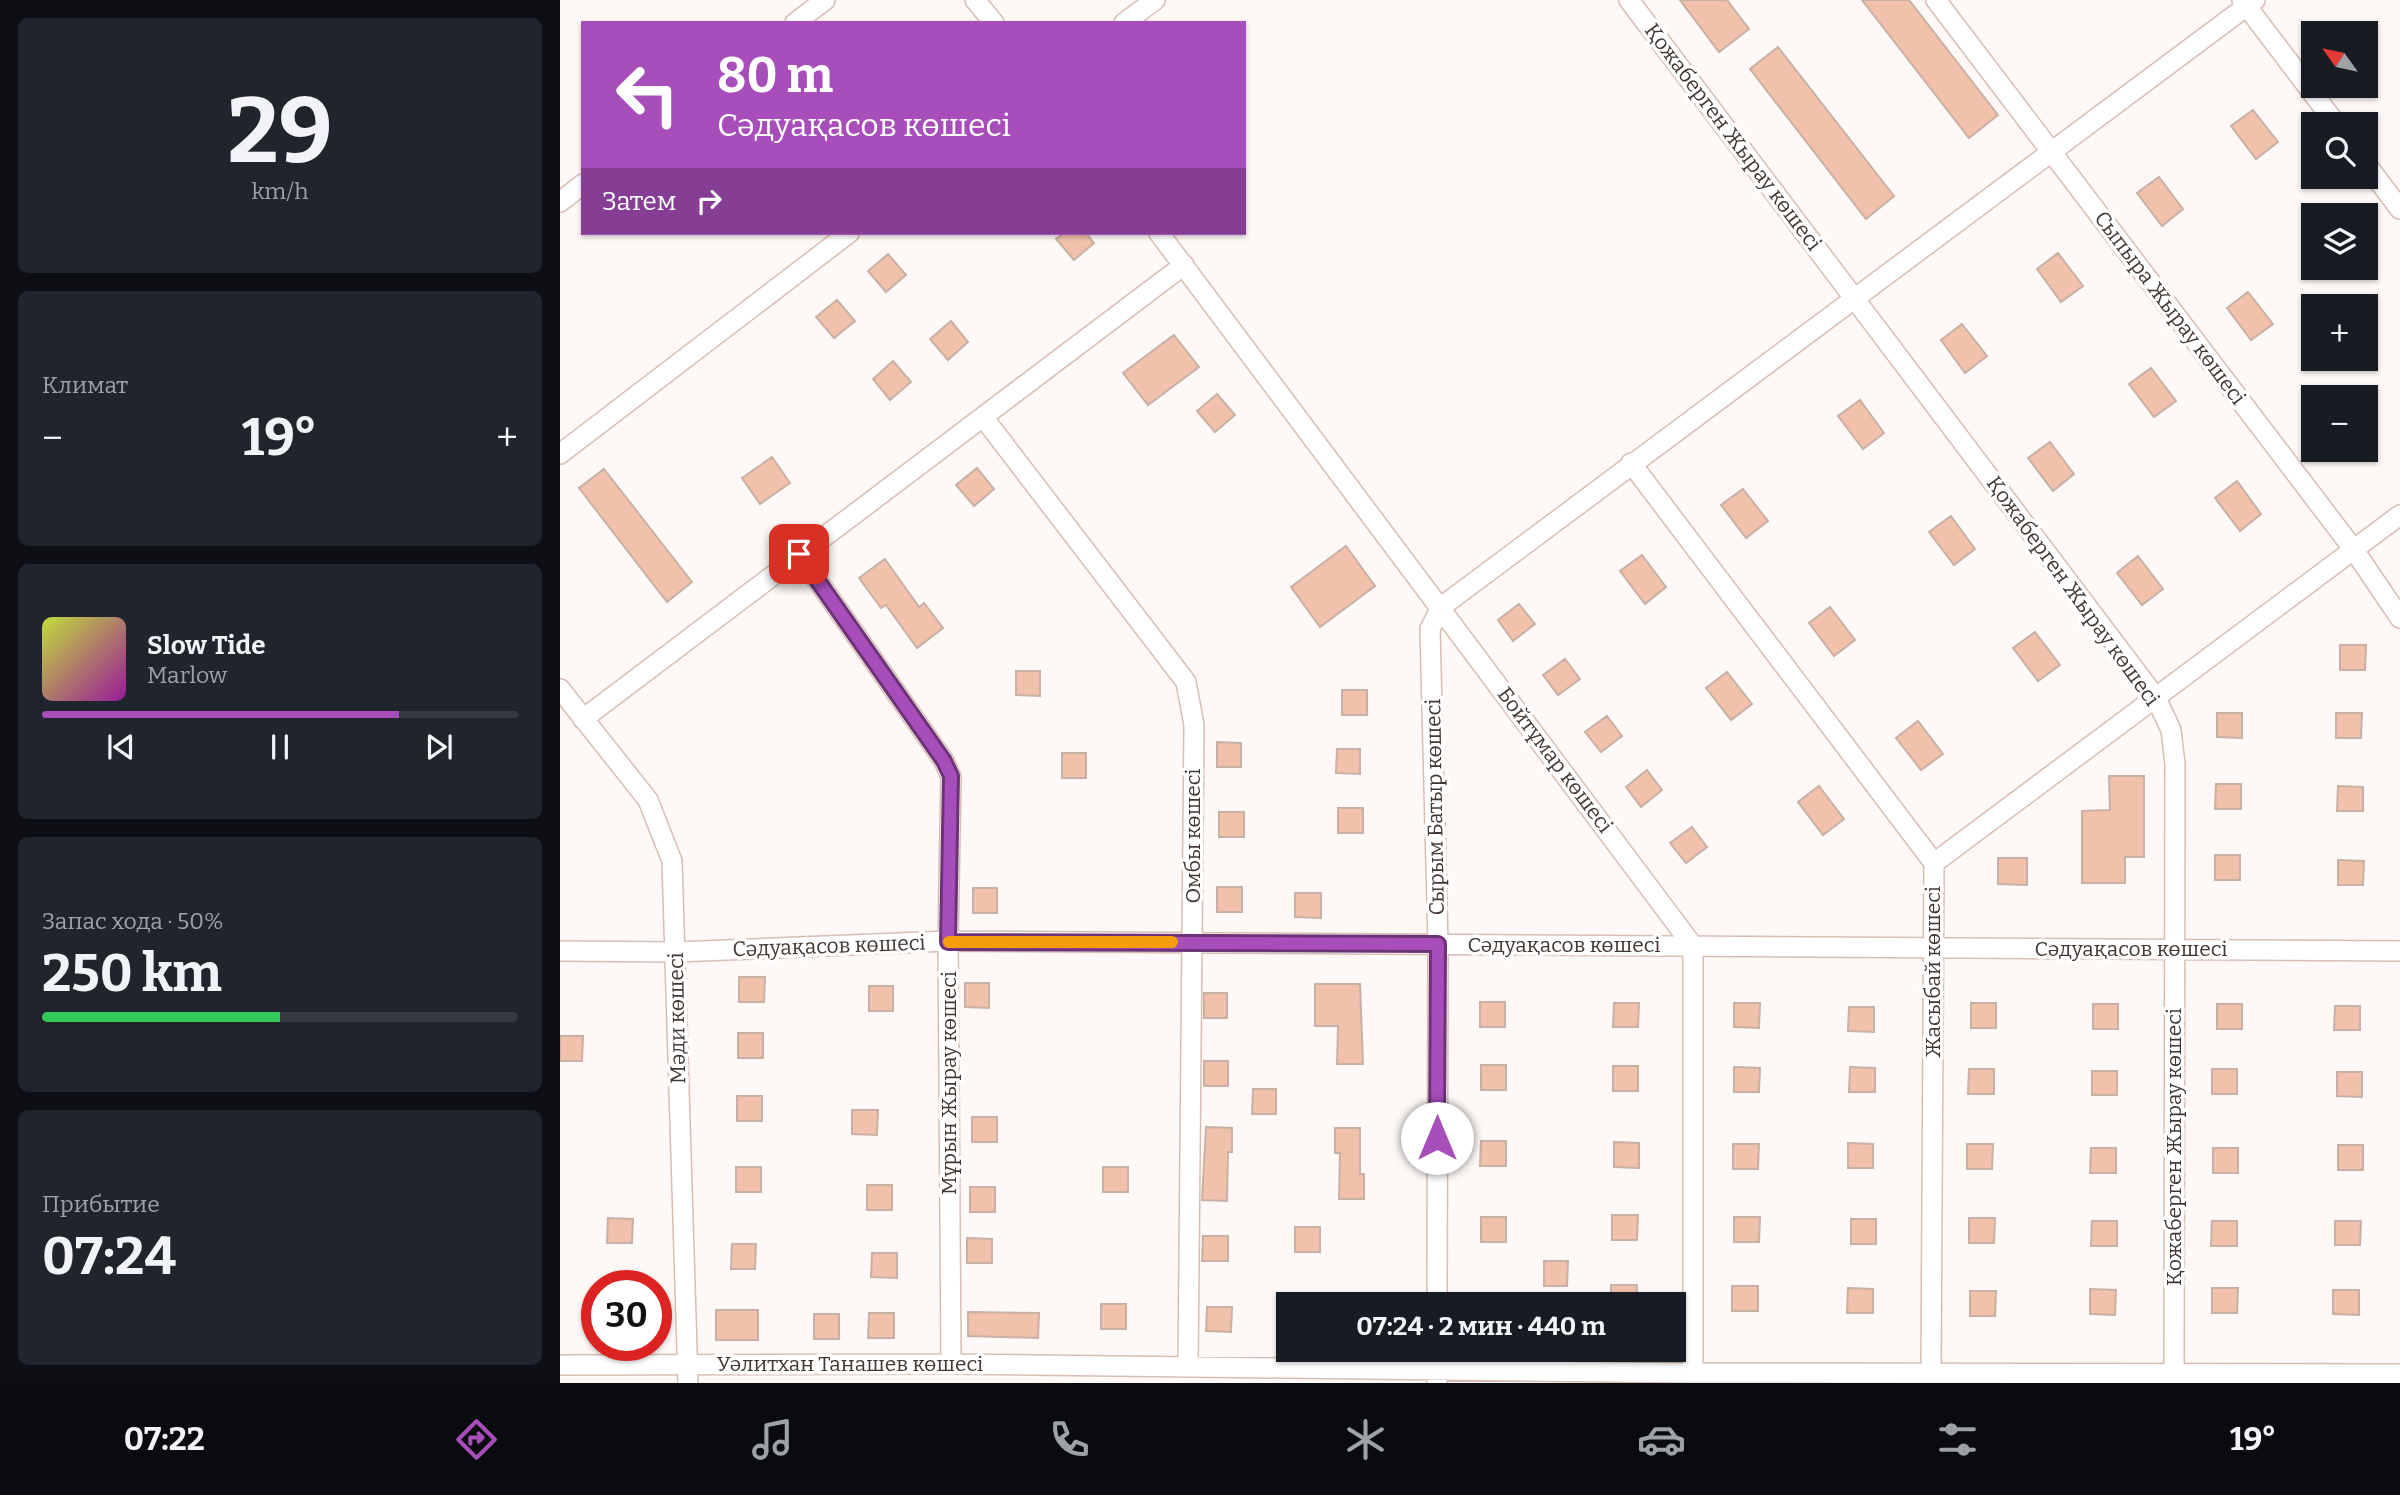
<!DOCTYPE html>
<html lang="ru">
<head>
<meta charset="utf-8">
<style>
	:root { --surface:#171b24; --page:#20242c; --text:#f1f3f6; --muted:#9ea1a6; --line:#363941; --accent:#a74eba }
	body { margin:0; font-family:Bitter,serif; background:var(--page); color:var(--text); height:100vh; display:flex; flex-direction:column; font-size:26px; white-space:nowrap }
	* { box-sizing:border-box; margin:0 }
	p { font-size:23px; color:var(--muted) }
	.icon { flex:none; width:38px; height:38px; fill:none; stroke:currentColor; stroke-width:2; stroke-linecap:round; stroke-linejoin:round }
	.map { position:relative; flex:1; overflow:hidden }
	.drawer { display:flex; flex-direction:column; gap:18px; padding:18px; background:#0d0f14; width:560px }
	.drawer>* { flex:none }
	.banner { position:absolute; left:21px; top:21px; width:665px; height:214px; border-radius:0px; box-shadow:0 2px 5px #0004; background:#a74eba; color:#fff; overflow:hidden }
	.needle { width:46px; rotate:303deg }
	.controls { position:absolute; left:1741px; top:21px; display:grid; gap:14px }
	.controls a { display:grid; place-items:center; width:77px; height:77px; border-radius:0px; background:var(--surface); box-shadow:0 2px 5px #0004; font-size:35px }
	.speed { position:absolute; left:21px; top:1270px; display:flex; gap:14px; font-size:35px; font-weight:700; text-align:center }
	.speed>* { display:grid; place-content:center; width:91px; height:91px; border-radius:50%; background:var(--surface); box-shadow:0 2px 5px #0004; line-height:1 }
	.speed .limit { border:10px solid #d22; background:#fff; color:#111 }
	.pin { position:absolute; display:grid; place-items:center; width:60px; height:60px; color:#fff; margin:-30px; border-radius:14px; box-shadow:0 4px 10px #0006 }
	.me { position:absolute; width:77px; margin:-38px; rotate:0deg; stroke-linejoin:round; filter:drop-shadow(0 0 5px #0008) }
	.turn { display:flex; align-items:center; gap:24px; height:147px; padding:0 21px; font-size:32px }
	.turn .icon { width:91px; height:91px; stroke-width:2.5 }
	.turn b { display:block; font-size:49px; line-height:60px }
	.then { display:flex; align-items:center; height:66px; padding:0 21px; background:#0003; gap:14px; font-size:26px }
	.big { font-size:52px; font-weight:700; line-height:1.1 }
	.drawer .tile { flex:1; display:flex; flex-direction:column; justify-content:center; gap:10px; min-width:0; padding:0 24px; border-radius:10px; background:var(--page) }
	.drawer .dial { align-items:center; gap:0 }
	.dial b { font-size:91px; line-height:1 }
	.song { display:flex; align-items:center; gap:21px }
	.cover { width:84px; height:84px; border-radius:10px; background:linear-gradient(135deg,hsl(70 70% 55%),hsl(300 70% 35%)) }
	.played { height:7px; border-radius:4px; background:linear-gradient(90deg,var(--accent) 75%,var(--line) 75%) }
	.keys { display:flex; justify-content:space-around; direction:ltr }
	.heat { display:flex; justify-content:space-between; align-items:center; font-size:38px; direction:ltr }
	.charge { height:10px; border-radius:5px; background:linear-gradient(90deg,#34c759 50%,var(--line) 0) }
	.trip { position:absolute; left:716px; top:1292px; width:410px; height:70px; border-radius:0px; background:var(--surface); box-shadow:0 2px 5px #0004; font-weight:700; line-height:70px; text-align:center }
	.tabs { display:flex; height:112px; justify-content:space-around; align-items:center; background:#090b0e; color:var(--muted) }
	.tabs .icon { width:49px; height:49px }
	.tabs .selected { color:var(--accent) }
	.tabs b { font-size:32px; color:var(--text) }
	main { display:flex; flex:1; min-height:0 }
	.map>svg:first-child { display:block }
	.building { fill:#f1c1ab; stroke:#c8b0a5; stroke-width:2 }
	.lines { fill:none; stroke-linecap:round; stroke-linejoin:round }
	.minor-casing { stroke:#d7beb3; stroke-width:22 }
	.minor { stroke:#fff; stroke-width:19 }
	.route-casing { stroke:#6d3379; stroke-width:18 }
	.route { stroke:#a74eba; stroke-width:12 }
	.slow { stroke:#f59e0b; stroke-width:12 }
	.labels { text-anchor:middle; stroke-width:7; stroke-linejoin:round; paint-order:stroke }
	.street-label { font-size:21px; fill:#413833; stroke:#fff }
</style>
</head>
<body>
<main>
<section class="drawer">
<div class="tile dial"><b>29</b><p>km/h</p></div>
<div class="tile"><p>Климат</p>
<div class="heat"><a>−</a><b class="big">19°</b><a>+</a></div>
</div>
<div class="tile">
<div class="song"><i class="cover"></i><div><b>Slow Tide</b><p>Marlow</p></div></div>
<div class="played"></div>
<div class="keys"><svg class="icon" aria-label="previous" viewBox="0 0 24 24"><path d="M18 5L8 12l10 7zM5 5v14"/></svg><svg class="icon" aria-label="pause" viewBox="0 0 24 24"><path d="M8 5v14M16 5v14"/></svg><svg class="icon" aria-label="next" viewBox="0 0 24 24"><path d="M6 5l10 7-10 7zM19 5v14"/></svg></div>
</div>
<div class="tile"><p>Запас хода · 50%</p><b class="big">250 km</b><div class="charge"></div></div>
<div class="tile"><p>Прибытие</p><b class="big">07:24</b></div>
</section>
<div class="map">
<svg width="1840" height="1383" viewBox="0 0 1840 1383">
	<rect width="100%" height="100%" fill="#fef9f7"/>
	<path class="building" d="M1120,0H1167L1189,29L1159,52Z
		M1302,0H1349L1438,115L1409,138Z
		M1218,47L1334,196L1306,219L1190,69Z
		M1693,110L1718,142L1696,159L1671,126Z
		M1599,177L1623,209L1602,226L1577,193Z
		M504,233H526L534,243L514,260L496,239Z
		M1498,253L1523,286L1501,302L1477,269Z
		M328,254L346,275L326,292L308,271Z
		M1688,292L1713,324L1691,340L1667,308Z
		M277,300L295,321L274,338L256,317Z
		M391,321L408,342L388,360L370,339Z
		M1402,324L1427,356L1405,373L1381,340Z
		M614,335L639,367L588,405L563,373Z
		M333,361L351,382L330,400L313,379Z
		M1591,368L1616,401L1594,417L1569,384Z
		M657,394L675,415L655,432L637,411Z
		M1300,400L1324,433L1303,449L1278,416Z
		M1490,442L1514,474L1493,491L1468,458Z
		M212,457L230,483L200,504L182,478Z
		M417,468L434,489L414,506L396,485Z
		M44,469L132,582L107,602L19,488Z
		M1677,481L1701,514L1680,531L1655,498Z
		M1183,489L1208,521L1186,538L1161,505Z
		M1391,516L1415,549L1394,565L1369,532Z
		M786,546L815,586L760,627L731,587Z
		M1082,555L1106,587L1085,604L1060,571Z
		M1578,556L1603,589L1582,605L1557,573Z
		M325,559L359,607L364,603L383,628L357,648L326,605L321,608L299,578Z
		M959,604L975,624L953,641L938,620Z
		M1270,607L1295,640L1274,656L1249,623Z
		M1475,632L1500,665L1478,681L1453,648Z
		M1780,645H1806L1805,670H1780Z
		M1005,659L1020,679L998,695L983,675Z
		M456,671H480V696L456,695Z
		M1167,672L1192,704L1171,720L1146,688Z
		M782,690H807V715H782Z
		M1657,713H1682V738L1657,737Z
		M1776,713H1802L1801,738H1776Z
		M1047,716L1062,736L1041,752L1025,732Z
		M1358,721L1383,754L1361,770L1336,738Z
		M657,742L681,743V767H657Z
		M777,749H800V774L776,773Z
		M502,753H526V778H502Z
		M1087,770L1102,790L1081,807L1066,787Z
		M1549,776H1584V857H1565V883H1522V811L1550,810Z
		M1656,784H1681V809H1655Z
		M1259,786L1284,819L1263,835L1238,802Z
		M1778,786L1803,787V811H1777Z
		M778,808H803V833H778Z
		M659,812H684V837H659Z
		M1132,827L1147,847L1126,863L1110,843Z
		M1655,855H1680V880H1655Z
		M1438,858H1467V885L1438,884Z
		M1778,860L1804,861L1803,885H1778Z
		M657,887H682V912H657Z
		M413,888H437V913H413Z
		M735,893H761V918L735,917Z
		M179,977H205L204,1002H179Z
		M405,983H429V1008L405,1007Z
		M755,984H800L803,1064H777L778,1026H755Z
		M309,986H333V1011H309Z
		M644,993H667V1018H644Z
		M920,1002H945V1027H920Z
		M1054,1003H1079L1078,1027H1053Z
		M1174,1003H1200L1199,1028L1174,1027Z
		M1411,1003H1436V1028H1411Z
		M1533,1004H1558V1029H1533Z
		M1657,1004H1682V1029H1657Z
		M1775,1006H1800V1030H1774Z
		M1289,1007H1314V1032L1288,1031Z
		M178,1033H203V1058H178Z
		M0,1036H23L22,1061H0Z
		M644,1061H668V1086H644Z
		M921,1065H946V1090H921Z
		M1053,1066H1078V1091H1053Z
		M1174,1067L1200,1068L1199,1092H1174Z
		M1290,1067L1315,1068V1092H1289Z
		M1409,1069H1434V1094H1408Z
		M1652,1069H1677V1094H1652Z
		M1532,1071H1557V1095H1532Z
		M1777,1072H1802V1097L1777,1096Z
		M693,1089H716V1114H692Z
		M177,1096H202V1121H177Z
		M292,1110H318L317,1135L292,1134Z
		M412,1117H437V1142H412Z
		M646,1127L672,1128V1152H668L667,1201L642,1200Z
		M775,1128H800V1174H804V1199H779L780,1153H775Z
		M921,1141H946V1166H920Z
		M1054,1142L1079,1143V1168L1054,1167Z
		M1288,1143L1313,1144V1168H1288Z
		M1173,1144H1199L1198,1169H1173Z
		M1407,1144H1433L1432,1169H1407Z
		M1778,1145H1803V1170H1778Z
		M1531,1148H1556V1173H1530Z
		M1653,1148H1678V1173H1653Z
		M176,1167H201V1192H176Z
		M543,1167H568V1192H543Z
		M307,1185H332V1210H307Z
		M410,1187H435V1212H410Z
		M1052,1215H1078L1077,1240H1052Z
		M921,1217H946V1242H921Z
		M1174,1217H1200L1199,1242H1174Z
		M48,1218L73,1219L72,1243H47Z
		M1409,1218H1435L1434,1243H1409Z
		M1291,1219H1316V1244H1291Z
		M1532,1221H1557V1246H1531Z
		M1652,1221H1677V1246H1651Z
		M1775,1221H1801L1800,1245H1775Z
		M735,1227H760V1252H735Z
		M643,1236H668V1261H642Z
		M407,1238L432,1239V1263H407Z
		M172,1244H196L195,1269H171Z
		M312,1253H337V1278L311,1277Z
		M984,1261H1008L1007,1286H984Z
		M1051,1285H1077L1076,1304H1051Z
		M1172,1286H1198V1311H1172Z
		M1288,1288L1313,1289V1313H1287Z
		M1652,1288H1678L1677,1313H1652Z
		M1530,1289L1556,1290L1555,1315L1530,1314Z
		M1773,1290H1799V1315L1773,1314Z
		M1410,1291H1436L1435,1316H1410Z
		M541,1304H566V1329H541Z
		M647,1307H672L671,1332L646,1331Z
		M156,1310H198V1340H156Z
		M408,1312L479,1313L478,1338L408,1336Z
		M309,1313H334V1338H308Z
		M254,1314H279V1339H254Z"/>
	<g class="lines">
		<g class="minor-casing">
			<path id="minor" d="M415,0L434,23
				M1069,0L1596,698L1611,730L1615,764L1614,1383
				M1376,0L1794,550L1840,618
				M1682,0L1776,124
				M235,23L265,0
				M564,23L595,0
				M1806,164L1840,209
				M0,202L23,184
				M599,233L1133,946V1373
				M423,417L626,682L634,725L628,1367
				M0,454L289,233
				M1071,463L1374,863L1371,1373
				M239,554L384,761L391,777L388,941L391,1364
				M0,689L88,800L112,861L128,1383
				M23,719L624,265
				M1374,863L1840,515
				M0,951L116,952L388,941L1840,951
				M877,1304L878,944L870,629L881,607L1695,0
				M876,1349L877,1383
				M0,1365L391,1364L1133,1373L1840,1374"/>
		</g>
		<use href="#minor" class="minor"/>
	</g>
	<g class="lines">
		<g class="route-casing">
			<path id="route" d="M239,554L384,761L391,776L388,942L878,944L877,1138"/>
		</g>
		<use href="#route" class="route"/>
		<path class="slow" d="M389,942H612"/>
	</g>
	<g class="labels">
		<g class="street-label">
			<text transform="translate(1173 137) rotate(53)" y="7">Қожаберген Жырау көшесі</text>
			<text transform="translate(1610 308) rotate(53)" y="7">Сыпыра Жырау көшесі</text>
			<text transform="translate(1513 591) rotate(54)" y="7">Қожаберген Жырау көшесі</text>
			<text transform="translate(995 760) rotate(53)" y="7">Бойтұмар көшесі</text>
			<text transform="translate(875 807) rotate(-91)" y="7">Сырым Батыр көшесі</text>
			<text transform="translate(633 836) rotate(-90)" y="7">Омбы көшесі</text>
			<text x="1004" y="952">Сәдуақасов көшесі</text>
			<text transform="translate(269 946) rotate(-2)" y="7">Сәдуақасов көшесі</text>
			<text x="1571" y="956">Сәдуақасов көшесі</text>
			<text transform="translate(1373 972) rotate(-90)" y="7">Жасыбай көшесі</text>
			<text transform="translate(117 1018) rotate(-91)" y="7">Мәди көшесі</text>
			<text transform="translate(389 1083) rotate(-90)" y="7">Мұрын Жырау көшесі</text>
			<text transform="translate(1614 1147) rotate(-90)" y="7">Қожаберген Жырау көшесі</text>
			<text x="290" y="1371">Уәлитхан Танашев көшесі</text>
		</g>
	</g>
</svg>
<div class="controls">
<a><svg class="needle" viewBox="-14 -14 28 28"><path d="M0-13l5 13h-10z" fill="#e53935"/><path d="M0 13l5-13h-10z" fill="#9ea1a6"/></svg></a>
<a><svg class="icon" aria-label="search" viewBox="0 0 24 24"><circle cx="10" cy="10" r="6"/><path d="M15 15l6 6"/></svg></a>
<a><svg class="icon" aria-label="layers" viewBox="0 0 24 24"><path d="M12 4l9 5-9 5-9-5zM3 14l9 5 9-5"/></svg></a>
<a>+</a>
<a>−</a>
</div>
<div class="speed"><div class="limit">30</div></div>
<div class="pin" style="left:239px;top:554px;background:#d93025"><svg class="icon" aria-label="arrive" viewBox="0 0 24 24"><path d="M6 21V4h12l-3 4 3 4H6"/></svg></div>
<svg class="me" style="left:877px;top:1138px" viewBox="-20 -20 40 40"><circle r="19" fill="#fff"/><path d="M0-13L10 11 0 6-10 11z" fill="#a74eba"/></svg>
<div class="trip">07:24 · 2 мин · 440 m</div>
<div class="banner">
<div class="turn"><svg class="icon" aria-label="left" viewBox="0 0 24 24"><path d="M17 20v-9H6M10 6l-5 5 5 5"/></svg><div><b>80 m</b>Сәдуақасов көшесі</div></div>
<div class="then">Затем<svg class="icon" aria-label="right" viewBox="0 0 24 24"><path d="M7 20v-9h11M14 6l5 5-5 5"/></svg></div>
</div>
</div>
</main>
<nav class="tabs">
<b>07:22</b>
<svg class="icon selected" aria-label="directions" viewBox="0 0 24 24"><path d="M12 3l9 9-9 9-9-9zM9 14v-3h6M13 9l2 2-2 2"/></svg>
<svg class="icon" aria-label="music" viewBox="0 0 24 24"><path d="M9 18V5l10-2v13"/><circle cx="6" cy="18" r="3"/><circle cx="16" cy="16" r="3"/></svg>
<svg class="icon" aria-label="phone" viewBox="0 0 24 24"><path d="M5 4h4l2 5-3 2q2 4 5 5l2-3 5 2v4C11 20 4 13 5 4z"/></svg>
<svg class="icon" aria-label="climate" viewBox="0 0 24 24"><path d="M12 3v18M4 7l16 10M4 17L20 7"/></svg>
<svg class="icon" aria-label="car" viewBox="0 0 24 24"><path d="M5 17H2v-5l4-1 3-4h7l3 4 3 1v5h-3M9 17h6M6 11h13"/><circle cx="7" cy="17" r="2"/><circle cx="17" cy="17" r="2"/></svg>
<svg class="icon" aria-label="filters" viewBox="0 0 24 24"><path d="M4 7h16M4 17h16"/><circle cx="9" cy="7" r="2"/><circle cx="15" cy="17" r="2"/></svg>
<b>19°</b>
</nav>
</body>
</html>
